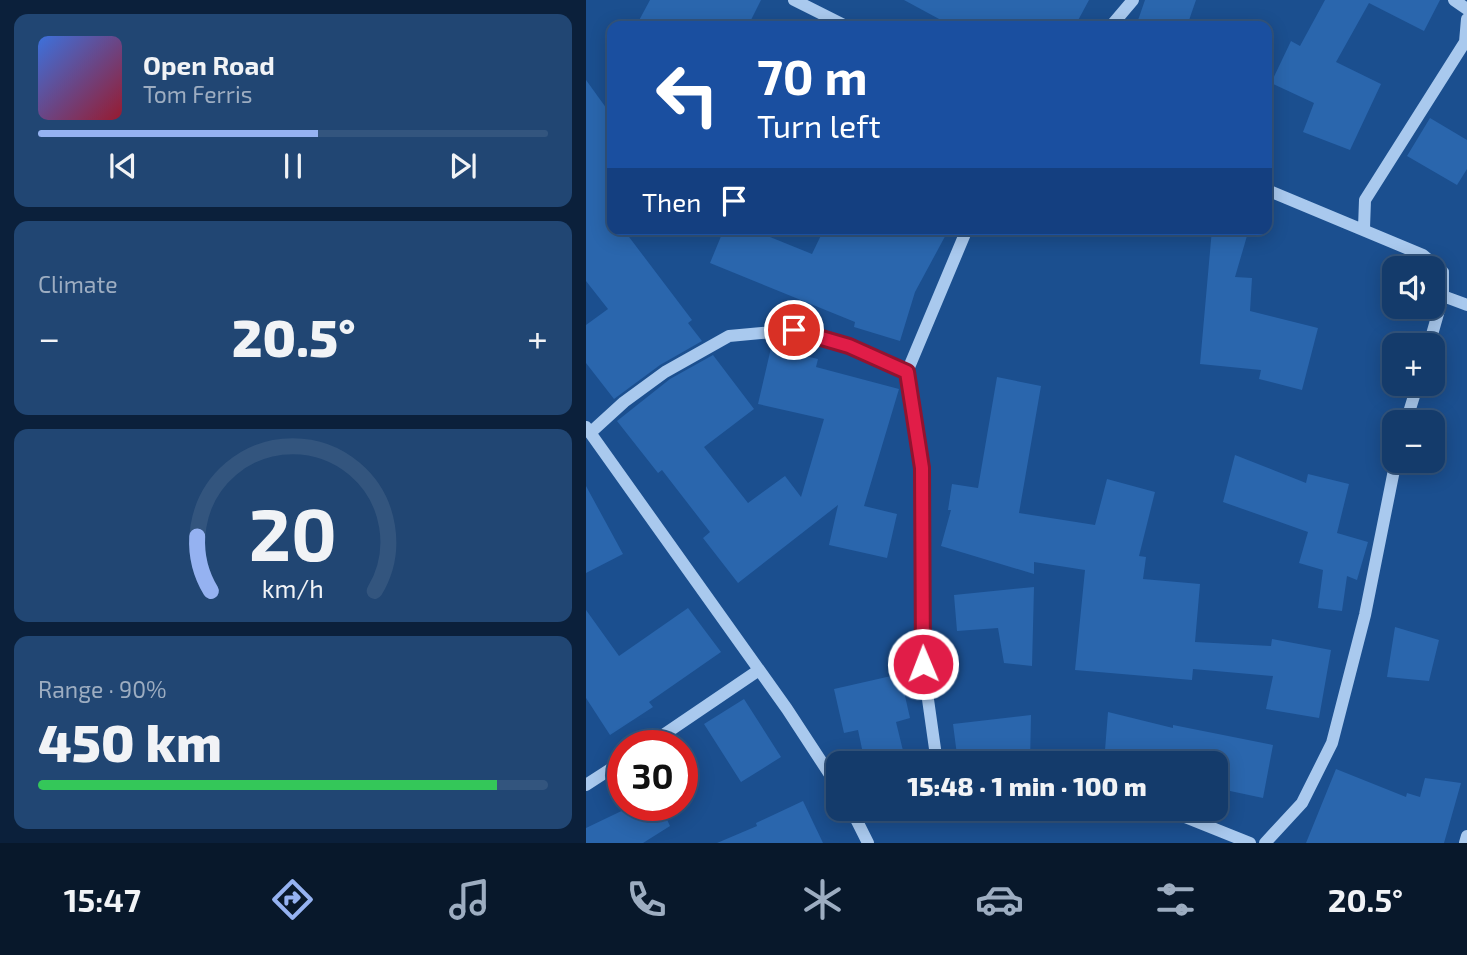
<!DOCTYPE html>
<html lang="en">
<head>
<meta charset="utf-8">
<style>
	:root { --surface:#143b6b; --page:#214673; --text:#f1f3f6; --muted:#9dadc1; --line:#33557e; --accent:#95b2f1 }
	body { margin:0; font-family:"Exo 2",sans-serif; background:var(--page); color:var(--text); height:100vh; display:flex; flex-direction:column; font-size:26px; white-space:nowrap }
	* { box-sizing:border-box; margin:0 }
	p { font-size:23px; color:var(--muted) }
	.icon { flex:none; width:38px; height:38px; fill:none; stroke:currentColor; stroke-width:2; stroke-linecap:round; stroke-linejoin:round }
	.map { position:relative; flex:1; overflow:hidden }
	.panel { display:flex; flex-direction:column; gap:14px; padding:14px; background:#0b203b; width:586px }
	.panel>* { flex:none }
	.banner { position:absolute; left:21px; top:21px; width:665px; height:214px; border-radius:14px; box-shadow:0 4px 18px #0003,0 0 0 2px var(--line); background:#1a4fa0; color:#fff; overflow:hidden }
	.fabs { position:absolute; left:796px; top:256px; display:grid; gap:14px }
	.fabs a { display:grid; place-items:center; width:63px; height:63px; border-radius:14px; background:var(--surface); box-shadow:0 4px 18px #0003,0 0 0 2px var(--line); font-size:35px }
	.speed { position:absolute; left:21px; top:730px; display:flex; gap:14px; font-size:35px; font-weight:700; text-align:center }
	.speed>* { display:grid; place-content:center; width:91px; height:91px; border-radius:50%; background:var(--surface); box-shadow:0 4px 18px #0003,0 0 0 2px var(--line); line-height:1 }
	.speed .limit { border:10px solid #d22; background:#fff; color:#111 }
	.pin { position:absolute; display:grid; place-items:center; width:60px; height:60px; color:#fff; margin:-30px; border:4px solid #fff; border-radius:50%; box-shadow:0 2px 7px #0007 }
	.me { position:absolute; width:77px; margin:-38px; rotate:359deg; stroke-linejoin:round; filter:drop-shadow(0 0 5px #0008) }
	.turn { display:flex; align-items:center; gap:24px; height:147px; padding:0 35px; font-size:32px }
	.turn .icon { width:91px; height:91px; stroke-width:2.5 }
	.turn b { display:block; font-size:49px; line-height:60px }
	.then { display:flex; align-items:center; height:66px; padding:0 35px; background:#0003; gap:14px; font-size:26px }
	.big { font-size:52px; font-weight:800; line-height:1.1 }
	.panel .tile { flex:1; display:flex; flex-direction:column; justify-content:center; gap:10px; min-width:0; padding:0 24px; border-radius:14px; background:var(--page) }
	.panel .dial { align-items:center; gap:0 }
	.dial svg { height:182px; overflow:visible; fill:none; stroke:var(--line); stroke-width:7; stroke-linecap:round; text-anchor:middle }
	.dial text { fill:var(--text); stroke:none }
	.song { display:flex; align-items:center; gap:21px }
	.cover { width:84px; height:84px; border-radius:10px; background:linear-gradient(135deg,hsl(220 70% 55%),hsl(350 70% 35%)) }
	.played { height:7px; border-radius:4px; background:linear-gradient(90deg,var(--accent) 55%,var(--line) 55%) }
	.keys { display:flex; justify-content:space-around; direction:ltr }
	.heat { display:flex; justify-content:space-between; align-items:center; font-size:38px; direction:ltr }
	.charge { height:10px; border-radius:5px; background:linear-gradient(90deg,#34c759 90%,var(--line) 0) }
	.trip { position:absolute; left:240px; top:751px; width:402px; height:70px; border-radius:14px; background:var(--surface); box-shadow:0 4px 18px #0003,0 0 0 2px var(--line); font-weight:800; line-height:70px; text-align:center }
	.dock { display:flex; height:112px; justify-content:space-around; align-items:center; background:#08182b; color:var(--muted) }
	.dock .icon { width:49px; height:49px }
	.dock .selected { color:var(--accent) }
	.dock b { font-size:32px; color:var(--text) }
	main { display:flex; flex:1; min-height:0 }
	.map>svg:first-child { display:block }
	.building { fill:#2a66ad }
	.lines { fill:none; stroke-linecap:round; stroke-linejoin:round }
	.minor { stroke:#a9c9ee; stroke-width:12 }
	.route-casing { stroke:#92132f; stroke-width:18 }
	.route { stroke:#e11d48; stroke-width:12 }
</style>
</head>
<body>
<main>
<section class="panel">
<div class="tile">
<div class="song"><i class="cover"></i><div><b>Open Road</b><p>Tom Ferris</p></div></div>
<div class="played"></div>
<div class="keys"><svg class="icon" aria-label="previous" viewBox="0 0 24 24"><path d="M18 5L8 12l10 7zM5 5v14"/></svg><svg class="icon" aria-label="pause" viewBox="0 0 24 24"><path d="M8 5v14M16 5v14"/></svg><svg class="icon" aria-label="next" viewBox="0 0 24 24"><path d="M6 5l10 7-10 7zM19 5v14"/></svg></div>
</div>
<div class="tile"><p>Climate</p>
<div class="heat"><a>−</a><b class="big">20.5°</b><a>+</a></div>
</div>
<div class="tile dial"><svg viewBox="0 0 100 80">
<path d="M14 69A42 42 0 1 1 86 69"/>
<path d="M14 69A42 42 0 0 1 8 45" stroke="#95b2f1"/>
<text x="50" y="56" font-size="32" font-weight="700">20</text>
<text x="50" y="72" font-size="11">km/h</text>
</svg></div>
<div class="tile"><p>Range · 90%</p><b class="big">450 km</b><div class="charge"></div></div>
</section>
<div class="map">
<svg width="881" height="843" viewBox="0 0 881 843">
	<rect width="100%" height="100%" fill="#1b4f8f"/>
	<path class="building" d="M64,0H175L162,26H50Z
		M318,0H503L489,26H366Z
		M559,0H610L601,26H550Z
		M739,0H854L838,31L783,3L750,62L795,84L764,150L717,132L728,103L685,83L705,41L714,46Z
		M0,80L26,116V229H37L106,320L102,323L116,341L74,365L28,399L0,363V325L22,309L0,281Z
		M844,118L881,140V169L871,185L821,156Z
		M138,229H164L226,254L238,229H363L329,292L314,341L268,327L269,322L124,263Z
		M626,229H663L649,277L666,278L664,311L732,328L716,390L673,379L675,370L614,364Z
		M185,348L232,359L230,367L313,389L278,506L311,514L301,558L243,545L252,505L152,583L117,538L124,532L76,470L72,473L31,421L84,379L127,355L168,409L118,447L162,503L199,476L215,497L238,419L172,404Z
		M411,377L455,386L433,513L509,525L521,479L569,492L553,556L560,557L557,579L614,584L609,642L685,646L686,639L745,650L733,718L680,709L687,676L607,669L606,680L489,670L499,570L448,562V574L355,546L365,510H362L366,484L392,488Z
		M649,455L720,483L722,474L763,484L751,533L782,542L771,580L761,576L756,611L732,608L737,570L713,563L722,532L637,502Z
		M0,486L37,554L0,573Z
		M448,587L446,666L418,663L412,628L371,631L368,595Z
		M102,608L135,652L63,702L67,707L24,735L0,698V610L33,656Z
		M809,627L853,640L843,681L801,677Z
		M314,674L324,718L310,722L320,763H279L272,730L258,733L248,689Z
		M158,699L195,757L155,782L118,724Z
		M522,712L587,728V725L687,745L677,798L630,788V763H518Z
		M445,715L444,763H372L367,724Z
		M750,769L820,797L821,793L834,797L839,778L875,783L858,843H720Z
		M217,801L237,843H131L171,826L170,823Z
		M48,805H74L84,826L57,843H0V828Z"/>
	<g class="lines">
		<path class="minor" d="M208,0L260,26
			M868,0L881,9
			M525,26L547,0
			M681,190L837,255L857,272V296L843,345
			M778,228L779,200L879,42L881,19
			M857,296L881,305
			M820,422L832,383
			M0,427L201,709L252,787
			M4,433L38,402L79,372L143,336L208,330L263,346L321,372
			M61,746L173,670
			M351,763L337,664L336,468L321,372L381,229
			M0,785L37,761
			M556,808L584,811L664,843
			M265,809L282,843
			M268,816L307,808
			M679,843L716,803L746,743L779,615L810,460
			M879,843L881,836"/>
	</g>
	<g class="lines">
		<g class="route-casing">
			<path id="route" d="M208,330L263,346L321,372L336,468L337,664"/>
		</g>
		<use href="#route" class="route"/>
	</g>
</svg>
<div class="fabs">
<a><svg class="icon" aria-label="sound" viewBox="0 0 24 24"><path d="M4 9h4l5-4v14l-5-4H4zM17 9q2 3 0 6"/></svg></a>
<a>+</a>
<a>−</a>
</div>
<div class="speed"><div class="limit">30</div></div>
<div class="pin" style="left:208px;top:330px;background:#d93025"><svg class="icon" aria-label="arrive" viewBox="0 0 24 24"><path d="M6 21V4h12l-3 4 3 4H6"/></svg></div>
<svg class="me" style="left:337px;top:664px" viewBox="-20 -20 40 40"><circle r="17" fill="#e11d48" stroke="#fff" stroke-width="3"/><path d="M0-11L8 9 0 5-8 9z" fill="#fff"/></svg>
<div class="trip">15:48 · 1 min · 100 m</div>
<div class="banner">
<div class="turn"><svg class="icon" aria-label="left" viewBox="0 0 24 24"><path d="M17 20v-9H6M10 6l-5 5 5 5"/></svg><div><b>70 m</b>Turn left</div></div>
<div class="then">Then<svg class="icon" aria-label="arrive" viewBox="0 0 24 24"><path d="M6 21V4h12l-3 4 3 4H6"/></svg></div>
</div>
</div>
</main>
<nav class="dock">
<b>15:47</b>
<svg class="icon selected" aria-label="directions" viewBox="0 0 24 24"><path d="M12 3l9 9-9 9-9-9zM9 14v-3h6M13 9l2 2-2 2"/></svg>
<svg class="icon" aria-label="music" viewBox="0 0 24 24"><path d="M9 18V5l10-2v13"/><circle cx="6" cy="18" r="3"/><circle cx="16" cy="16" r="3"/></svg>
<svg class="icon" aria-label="phone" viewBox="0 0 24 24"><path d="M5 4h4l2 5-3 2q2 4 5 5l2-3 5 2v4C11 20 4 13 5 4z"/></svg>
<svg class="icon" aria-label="climate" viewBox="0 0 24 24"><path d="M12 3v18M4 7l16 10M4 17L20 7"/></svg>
<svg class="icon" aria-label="car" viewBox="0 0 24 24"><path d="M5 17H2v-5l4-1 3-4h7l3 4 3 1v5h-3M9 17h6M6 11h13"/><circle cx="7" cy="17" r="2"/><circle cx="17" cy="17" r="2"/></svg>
<svg class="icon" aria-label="filters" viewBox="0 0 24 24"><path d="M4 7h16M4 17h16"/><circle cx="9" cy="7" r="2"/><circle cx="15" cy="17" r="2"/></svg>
<b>20.5°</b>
</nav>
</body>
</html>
